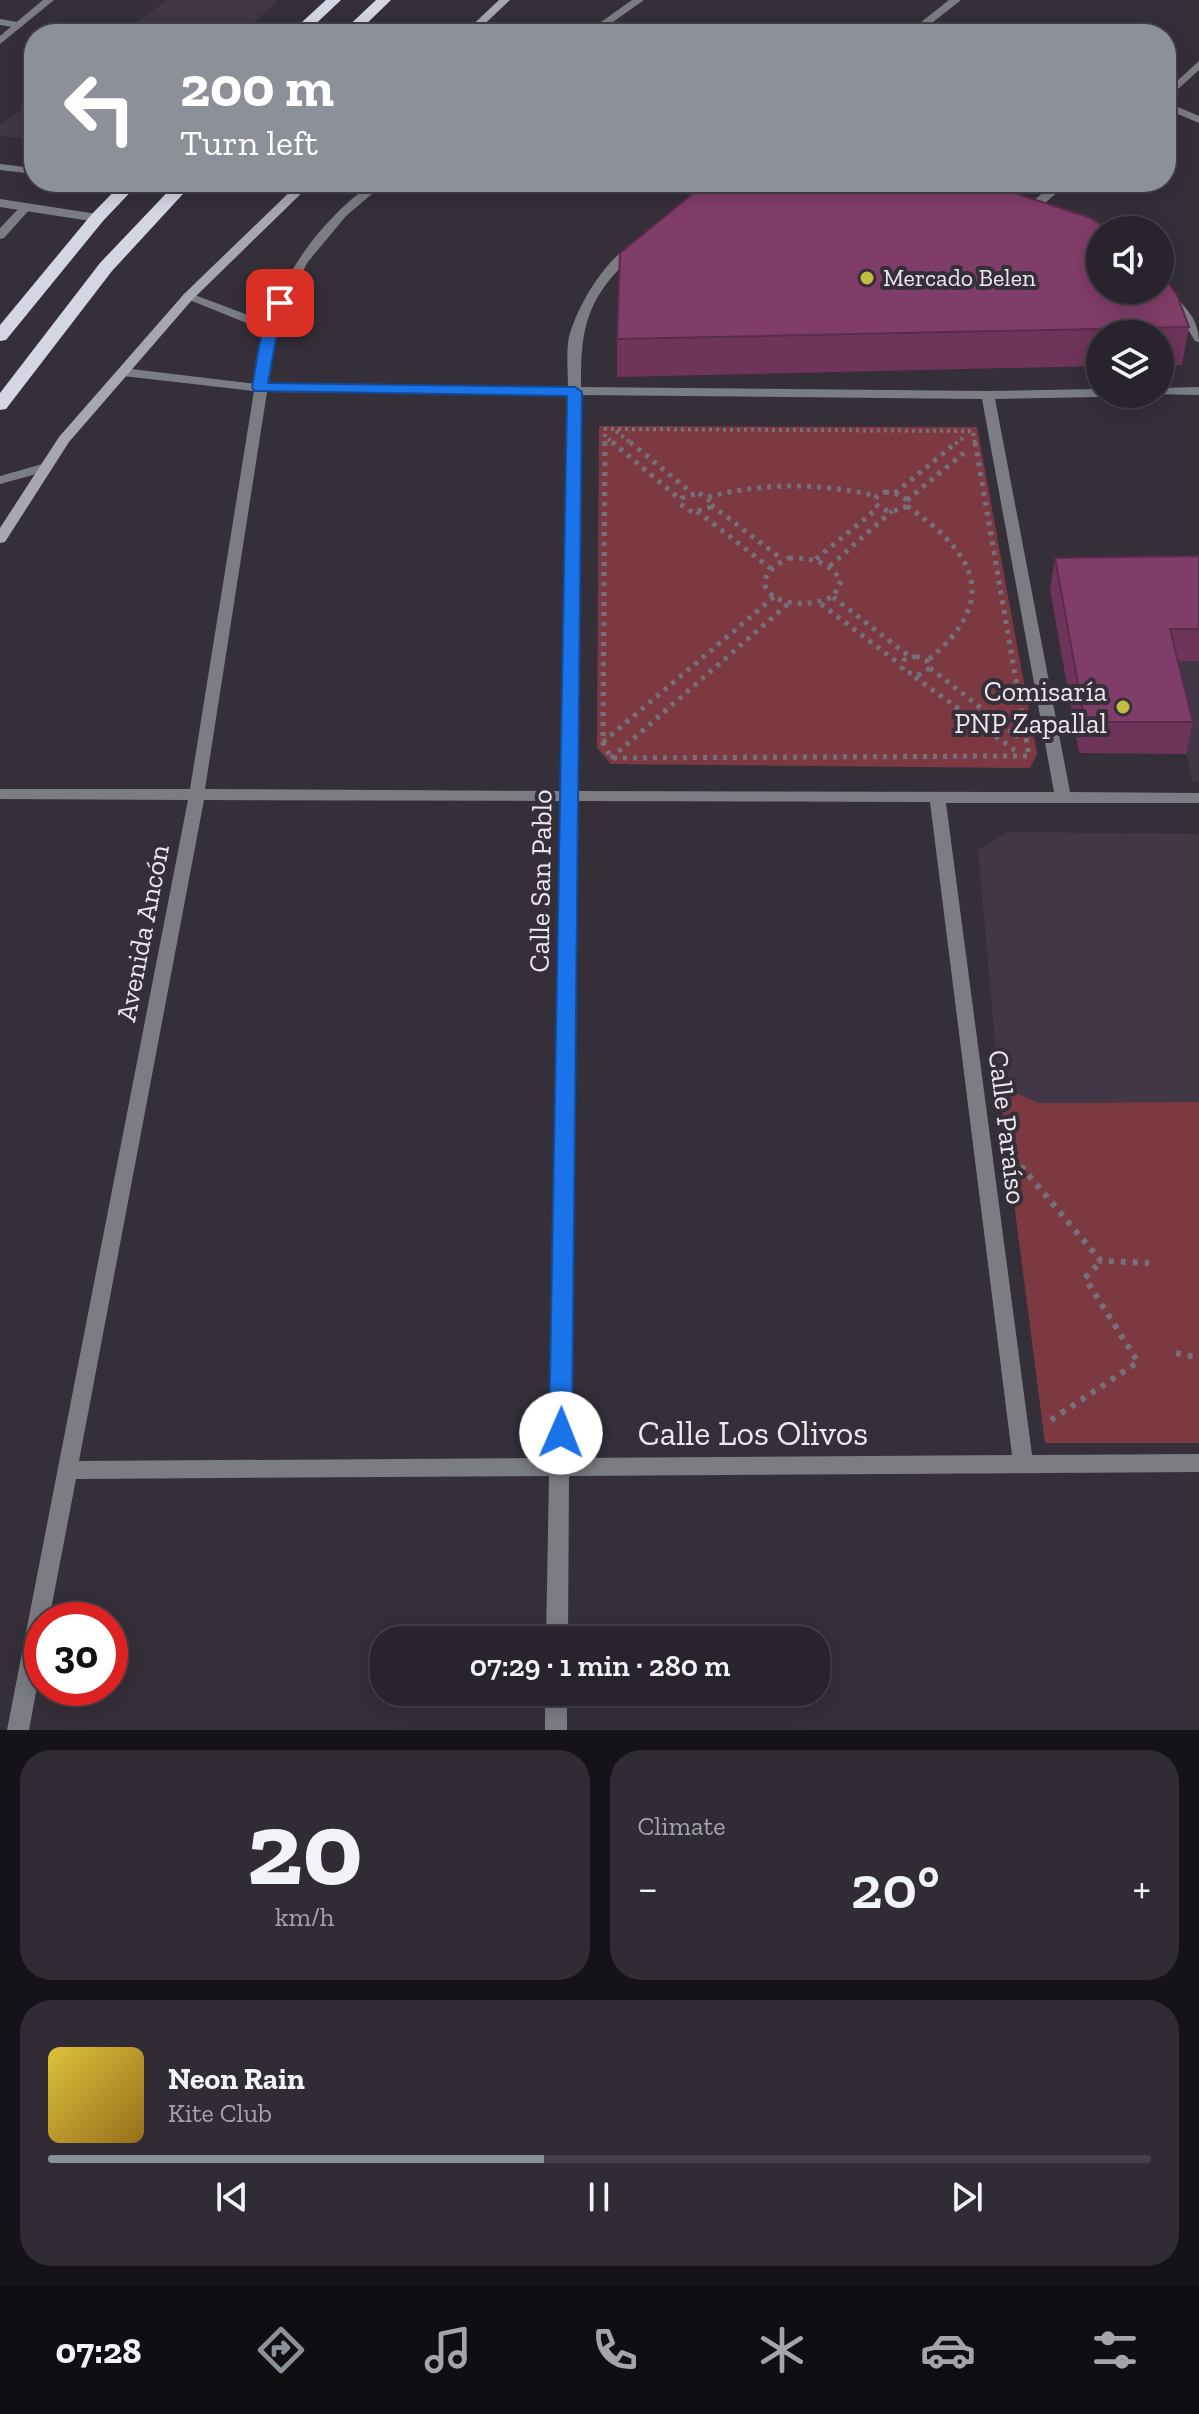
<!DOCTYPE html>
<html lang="en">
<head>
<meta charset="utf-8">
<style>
	:root { --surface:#28232c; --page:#302b34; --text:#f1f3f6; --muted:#a5a4a9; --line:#444048; --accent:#8c9099 }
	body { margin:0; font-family:"Zilla Slab",serif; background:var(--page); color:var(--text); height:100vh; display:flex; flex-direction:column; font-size:30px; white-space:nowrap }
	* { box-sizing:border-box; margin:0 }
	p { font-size:26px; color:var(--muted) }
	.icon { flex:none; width:44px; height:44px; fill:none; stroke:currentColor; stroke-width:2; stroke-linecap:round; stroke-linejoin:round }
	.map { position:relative; height:1730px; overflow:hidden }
	.sheet { display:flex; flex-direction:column; gap:20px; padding:20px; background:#161318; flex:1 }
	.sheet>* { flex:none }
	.banner { position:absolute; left:24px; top:24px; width:1152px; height:168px; border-radius:32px; box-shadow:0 4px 20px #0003,0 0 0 2px var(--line); background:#8c9099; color:#fff; overflow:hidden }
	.controls { position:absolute; left:1086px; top:216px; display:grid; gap:16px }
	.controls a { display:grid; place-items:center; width:88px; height:88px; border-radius:50%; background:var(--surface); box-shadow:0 4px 20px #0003,0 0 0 2px var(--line); font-size:40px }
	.speed { position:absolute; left:24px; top:1602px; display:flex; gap:16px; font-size:40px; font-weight:700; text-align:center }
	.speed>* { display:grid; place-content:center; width:104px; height:104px; border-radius:50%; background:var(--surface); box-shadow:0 4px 20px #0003,0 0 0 2px var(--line); line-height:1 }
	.speed .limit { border:12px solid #d22; background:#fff; color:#111 }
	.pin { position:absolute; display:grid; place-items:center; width:68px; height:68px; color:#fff; margin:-34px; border-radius:16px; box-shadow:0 4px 12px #0006 }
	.me { position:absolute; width:88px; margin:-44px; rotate:1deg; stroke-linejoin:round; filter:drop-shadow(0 0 6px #0008) }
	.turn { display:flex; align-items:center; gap:28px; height:168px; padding:0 24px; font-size:36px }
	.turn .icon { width:104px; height:104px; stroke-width:2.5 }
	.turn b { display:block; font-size:56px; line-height:68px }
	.big { font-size:60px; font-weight:600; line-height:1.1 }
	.sheet .card { flex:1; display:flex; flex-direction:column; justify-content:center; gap:12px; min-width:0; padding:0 28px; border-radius:32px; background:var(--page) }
	.sheet .dial { align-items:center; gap:0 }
	.dial b { font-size:104px; line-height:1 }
	.song { display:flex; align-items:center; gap:24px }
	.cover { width:96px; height:96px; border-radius:12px; background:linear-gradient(135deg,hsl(50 70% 55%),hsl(40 70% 35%)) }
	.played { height:8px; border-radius:4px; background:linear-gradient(90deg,var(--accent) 45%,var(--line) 45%) }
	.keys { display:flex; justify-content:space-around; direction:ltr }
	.heat { display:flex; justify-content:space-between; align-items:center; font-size:44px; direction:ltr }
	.sheet .tiles { flex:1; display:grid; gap:20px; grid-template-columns:1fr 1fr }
	.card:last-child { grid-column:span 2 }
	.trip { position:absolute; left:370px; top:1626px; width:460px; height:80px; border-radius:32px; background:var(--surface); box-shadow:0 4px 20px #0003,0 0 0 2px var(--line); font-weight:600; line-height:80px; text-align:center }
	.tab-bar { display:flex; height:128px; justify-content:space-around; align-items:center; background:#100e12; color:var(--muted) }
	.tab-bar .icon { width:56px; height:56px }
	.tab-bar .current { color:var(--accent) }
	.tab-bar b { font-size:36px; color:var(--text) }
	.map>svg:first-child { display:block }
	.built { fill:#413747 }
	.green { fill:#7d3942 }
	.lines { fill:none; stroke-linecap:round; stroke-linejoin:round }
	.path-far2 { stroke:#757079; stroke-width:4; stroke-dasharray:3 4; stroke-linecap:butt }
	.path-far1 { stroke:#757079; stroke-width:5; stroke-dasharray:4 6; stroke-linecap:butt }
	.path { stroke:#757079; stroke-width:6; stroke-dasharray:5 7; stroke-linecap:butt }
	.service { fill:#7c7d83; fill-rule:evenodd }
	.minor { fill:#7c7d83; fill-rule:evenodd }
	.tertiary { fill:#7c7d83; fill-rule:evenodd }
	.secondary { fill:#a6a7b0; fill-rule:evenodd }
	.trunk { fill:#d4d6e3; fill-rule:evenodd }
	.wall { fill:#6f345a }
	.building { fill:#813d69; stroke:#5a2b4a; stroke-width:2 }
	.route { fill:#1a73e8; stroke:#114b97; stroke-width:2 }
	.poi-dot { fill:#c2bd3f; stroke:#352f3a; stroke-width:3 }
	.labels { text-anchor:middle; stroke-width:8; stroke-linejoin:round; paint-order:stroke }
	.far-poi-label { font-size:24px; fill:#ece8ee; stroke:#352f3a; text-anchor:start }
	.poi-label { font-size:28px; fill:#ece8ee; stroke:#352f3a; text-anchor:end }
	.street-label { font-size:28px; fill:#ece8ee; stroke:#352f3a }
	.near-street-label { font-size:34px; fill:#ece8ee; stroke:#352f3a }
</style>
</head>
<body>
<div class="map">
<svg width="1199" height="1730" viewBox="0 0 1199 1730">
	<rect width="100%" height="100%" fill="#352f3a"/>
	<path class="built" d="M167,0H278L242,34H122Z
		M34,100V142L0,135V125Z
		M1163,660L1199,661V782H1193Z
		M1007,832L1199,834V1102L1039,1103L999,1086L978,850Z"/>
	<path class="green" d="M599,426L977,427L1037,754L1030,768L611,764L597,748Z
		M999,1086L1039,1103L1199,1102V1443H1045Z"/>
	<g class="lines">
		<path class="path-far2" d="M616,431L632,444
			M608,439L615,444
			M605,444V429L973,431L975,444
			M955,444L963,438"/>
		<path class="path-far1" d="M605,442L603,743L611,758L1029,756L975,442
			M612,442L681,500
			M630,442L693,494
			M885,492L895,493L907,500V506C895,513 883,513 874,502L877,496Z
			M699,493L712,502L709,508L692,512L680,504L682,498Z
			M895,493L957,442
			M708,497C766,482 819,483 877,496
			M907,500L965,452
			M711,505L782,559
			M907,506C975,554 1002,599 927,661
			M697,511L770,568
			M789,558C811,558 829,561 841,581L833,597C820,601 809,605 795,603C758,598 754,574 789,558Z
			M816,559L878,508
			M830,566L892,511
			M833,597L910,657
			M821,604L901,665
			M916,656L927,661L930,668L918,675L904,672L901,665L904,660Z
			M930,668L1018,737
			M915,677L1020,754
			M603,742L774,597
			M611,758L788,604"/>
		<path class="path" d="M1021,1166L1101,1261L1149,1263
			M1176,1353L1199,1358
			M1051,1420L1138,1362L1085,1278L1101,1261"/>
		<path class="service" d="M26,203L32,207L30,209L4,238L0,239V228L22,205Z"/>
		<path class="minor" d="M632,0H644L596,34H584Z
			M949,0H961L918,34H906Z
			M0,19L23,23L24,25L19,28L0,25Z
			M1199,61V70L1166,100V91Z
			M1166,102L1199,116V123L1166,109Z
			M373,182H386L346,216L307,263L277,328L269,384L568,387C568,371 566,352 569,337C577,306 607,255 637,242L643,246C633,257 621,266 611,278C582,313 581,344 581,387L988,391L1100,389V394H1106L1100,397L995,399L1070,792L1199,793V803H946L1032,1455L1199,1454V1472L569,1476L568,1640H546L549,1476L76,1479L49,1620H42V1660L29,1730H7L188,800L0,799V789H190L254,391L123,376L117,372L123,368L256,384L264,330L182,297L184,294H192L267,322C290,264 322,220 373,182ZM267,392L568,395L561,791L205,789ZM581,395L982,399L1054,792L577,791ZM204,800L561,801L550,1458L79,1461ZM576,801L930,802L1012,1455L569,1458Z
			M1056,182H1069L1029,217H1021V211Z
			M1160,285L1164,286C1181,303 1199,316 1199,342L1195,341L1180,316L1156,292L1160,290Z
			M1199,387V395L1155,394H1160V388Z
			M46,463L53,467L51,470L0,484V476Z
			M545,1692H567V1730H545Z"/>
		<path class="tertiary" d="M43,0H54L0,44V36Z
			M0,164L34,168V174L0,170Z
			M103,182H131L135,185L129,188Z
			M0,199L97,214L103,218L97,222L0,207Z"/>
		<path class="secondary" d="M499,0H510L474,34H463Z
			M300,182H313L192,300L69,442L5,542L0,543V528L59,437L184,294Z"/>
		<path class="trunk" d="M326,0H341L305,34H289Z
			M376,0H391L356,34H340Z
			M123,182H140L103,221L6,340L0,341V325L91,215Z
			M177,182H194L112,271L6,409L0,410V393L100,263Z"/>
	</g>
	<path class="wall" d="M1189,327L1182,365H1160V334H1100V366L617,377V339Z
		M1199,556V661H1178L1193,722L1186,754L1079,753L1050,589L1055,558Z"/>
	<path class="building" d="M707,182H981L1091,218L1108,230H1100V290H1160V271L1177,295L1189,327L617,339L620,253Z
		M1199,556V629H1170L1193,722H1085L1055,558Z"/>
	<path class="route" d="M280,299L287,303L278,328L268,383L575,387L582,392L572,1433L569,1440L561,1443L553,1440L549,1433L567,396L255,391L252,388C256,368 262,306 280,299Z"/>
	<g class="poi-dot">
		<circle cx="867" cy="278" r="8"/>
		<circle cx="1123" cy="707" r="8"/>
	</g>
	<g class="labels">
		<g class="far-poi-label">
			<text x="883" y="286">Mercado Belen</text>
		</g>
		<g class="poi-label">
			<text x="1107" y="701">Comisaría<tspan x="1107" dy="32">PNP Zapallal</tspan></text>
		</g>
		<g class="street-label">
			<text transform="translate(540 881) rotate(-89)" y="10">Calle San Pablo</text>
			<text transform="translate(142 933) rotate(-79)" y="10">Avenida Ancón</text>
			<text transform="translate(1008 1127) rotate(83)" y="10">Calle Paraíso</text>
		</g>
		<g class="near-street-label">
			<text x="753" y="1445">Calle Los Olivos</text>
		</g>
	</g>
</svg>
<div class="controls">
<a><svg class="icon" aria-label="sound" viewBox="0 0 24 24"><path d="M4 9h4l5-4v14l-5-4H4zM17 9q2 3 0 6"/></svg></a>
<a><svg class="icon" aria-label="layers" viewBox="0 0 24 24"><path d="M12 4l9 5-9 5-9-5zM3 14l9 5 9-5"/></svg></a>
</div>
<div class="speed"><div class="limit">30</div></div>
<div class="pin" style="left:280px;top:303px;background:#d93025"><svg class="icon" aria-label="arrive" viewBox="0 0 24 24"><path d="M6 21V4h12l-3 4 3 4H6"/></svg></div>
<svg class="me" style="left:561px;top:1433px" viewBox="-20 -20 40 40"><circle r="19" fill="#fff"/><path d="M0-13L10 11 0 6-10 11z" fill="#1a73e8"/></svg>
<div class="trip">07:29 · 1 min · 280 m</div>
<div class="banner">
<div class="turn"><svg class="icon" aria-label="left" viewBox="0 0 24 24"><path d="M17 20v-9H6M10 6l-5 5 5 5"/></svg><div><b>200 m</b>Turn left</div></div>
</div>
</div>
<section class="sheet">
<div class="tiles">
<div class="card dial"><b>20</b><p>km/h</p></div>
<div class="card"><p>Climate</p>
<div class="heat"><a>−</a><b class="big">20°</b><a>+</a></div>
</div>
<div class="card">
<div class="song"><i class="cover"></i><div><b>Neon Rain</b><p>Kite Club</p></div></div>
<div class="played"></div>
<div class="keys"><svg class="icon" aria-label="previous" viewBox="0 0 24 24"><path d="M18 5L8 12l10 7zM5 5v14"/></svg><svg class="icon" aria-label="pause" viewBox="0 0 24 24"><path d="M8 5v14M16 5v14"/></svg><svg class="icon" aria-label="next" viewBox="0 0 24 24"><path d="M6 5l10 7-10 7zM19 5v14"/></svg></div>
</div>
</div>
</section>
<nav class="tab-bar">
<b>07:28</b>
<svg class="icon current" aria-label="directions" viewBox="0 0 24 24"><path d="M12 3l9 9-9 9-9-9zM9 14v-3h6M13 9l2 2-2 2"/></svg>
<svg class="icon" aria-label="music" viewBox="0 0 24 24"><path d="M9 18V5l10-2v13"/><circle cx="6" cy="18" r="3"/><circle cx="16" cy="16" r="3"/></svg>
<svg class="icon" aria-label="phone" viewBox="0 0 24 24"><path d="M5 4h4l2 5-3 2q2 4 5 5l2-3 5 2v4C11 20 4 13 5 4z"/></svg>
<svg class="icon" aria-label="climate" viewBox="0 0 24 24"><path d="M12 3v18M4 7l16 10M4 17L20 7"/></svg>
<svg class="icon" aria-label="car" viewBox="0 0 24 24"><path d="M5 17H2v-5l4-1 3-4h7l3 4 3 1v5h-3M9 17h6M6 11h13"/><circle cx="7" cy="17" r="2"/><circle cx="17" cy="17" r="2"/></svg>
<svg class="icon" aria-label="filters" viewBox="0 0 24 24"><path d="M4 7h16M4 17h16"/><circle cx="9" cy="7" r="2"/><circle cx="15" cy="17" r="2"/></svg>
</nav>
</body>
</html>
